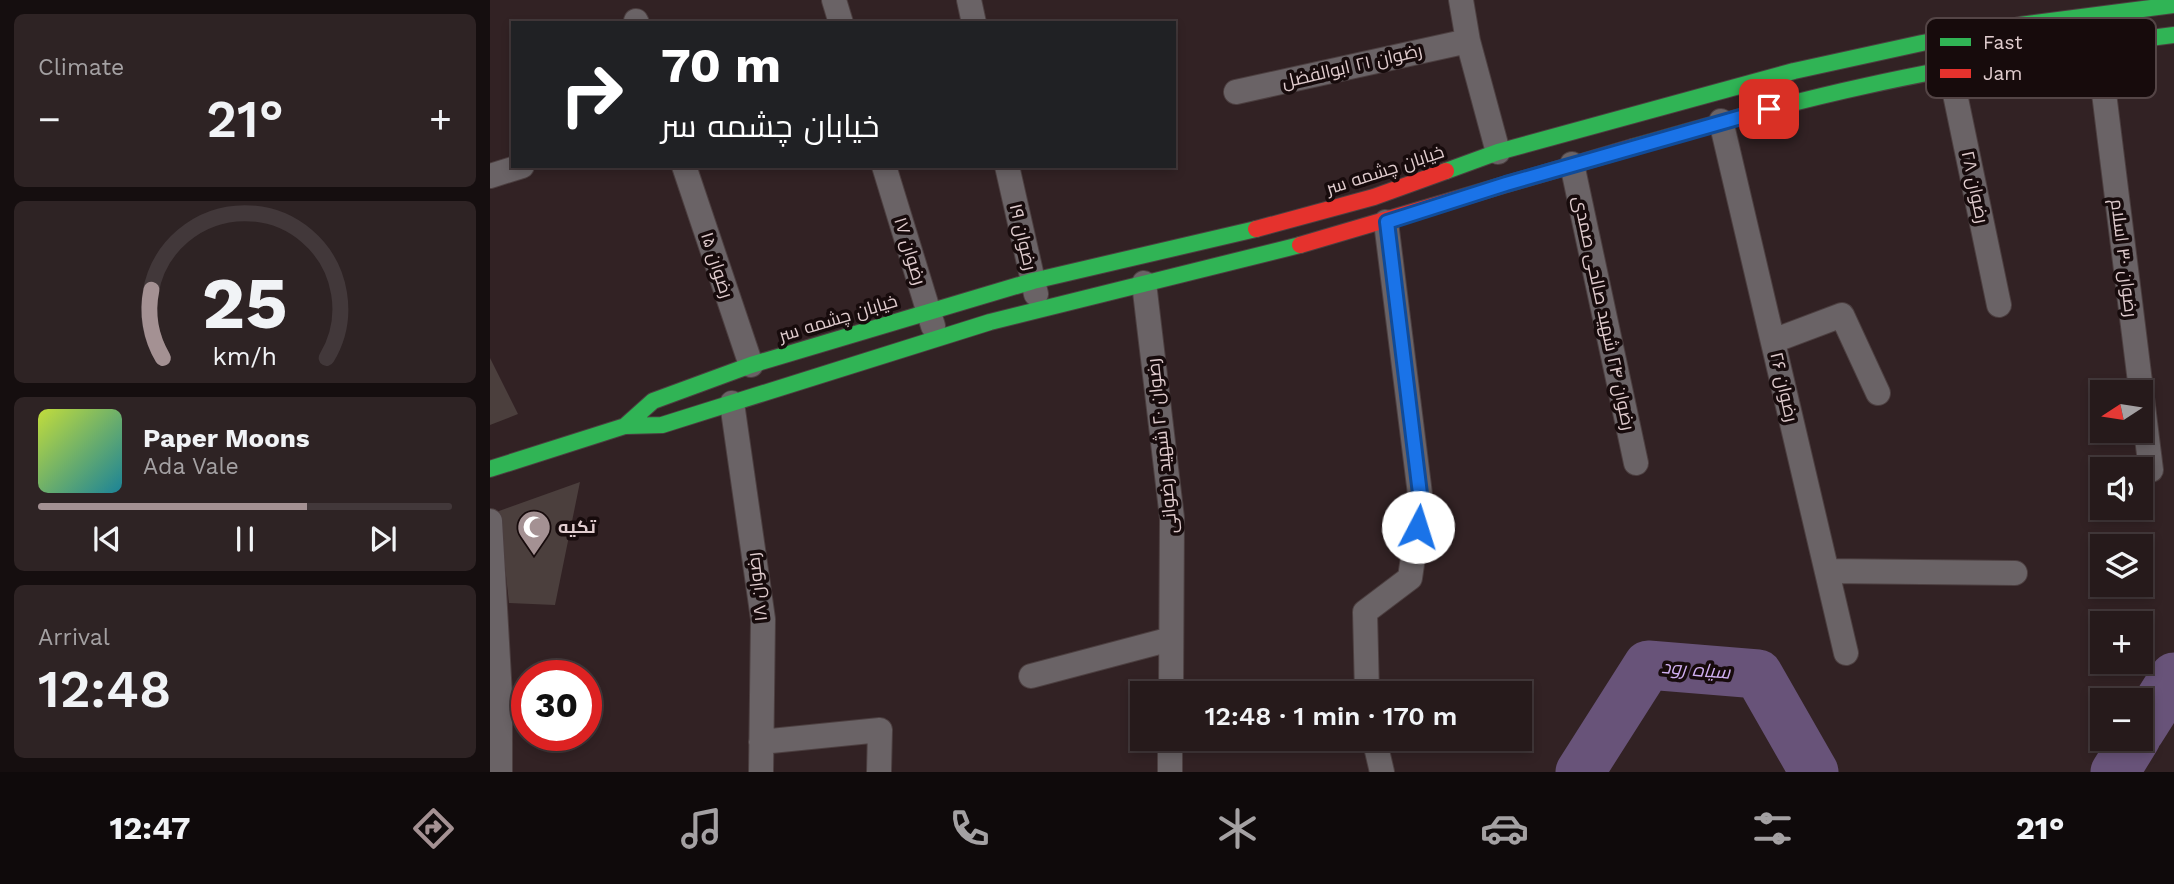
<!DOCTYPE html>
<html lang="en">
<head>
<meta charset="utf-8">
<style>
	:root { --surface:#261a1b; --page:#2e2324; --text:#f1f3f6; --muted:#a4a1a3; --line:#42383a; --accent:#a49193 }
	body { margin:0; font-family:"Work Sans",Cairo,sans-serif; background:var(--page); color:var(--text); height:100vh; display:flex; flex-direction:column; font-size:26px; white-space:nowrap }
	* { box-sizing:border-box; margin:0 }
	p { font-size:23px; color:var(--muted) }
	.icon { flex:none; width:38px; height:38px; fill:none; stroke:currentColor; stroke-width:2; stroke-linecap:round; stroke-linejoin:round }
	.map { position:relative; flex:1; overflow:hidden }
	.details { display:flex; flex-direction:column; gap:14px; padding:14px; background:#150e0f; width:490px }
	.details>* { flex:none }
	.banner { position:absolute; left:21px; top:21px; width:665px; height:147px; border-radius:0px; box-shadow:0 4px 10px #0003,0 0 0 2px var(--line); background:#202124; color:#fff; overflow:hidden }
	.needle { width:46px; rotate:258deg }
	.buttons { position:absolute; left:1600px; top:380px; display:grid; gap:14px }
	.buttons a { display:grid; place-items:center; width:63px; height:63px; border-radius:0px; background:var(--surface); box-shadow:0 4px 10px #0003,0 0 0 2px var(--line); font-size:35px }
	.speed { position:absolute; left:21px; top:660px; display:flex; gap:14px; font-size:35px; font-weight:700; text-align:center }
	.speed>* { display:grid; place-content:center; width:91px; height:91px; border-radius:50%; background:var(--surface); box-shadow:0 4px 10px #0003,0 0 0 2px var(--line); line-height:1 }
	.speed .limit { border:10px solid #d22; background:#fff; color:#111 }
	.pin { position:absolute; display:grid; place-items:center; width:60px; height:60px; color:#fff; margin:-30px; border-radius:14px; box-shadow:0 4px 10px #0006 }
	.me { position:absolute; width:77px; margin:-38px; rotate:5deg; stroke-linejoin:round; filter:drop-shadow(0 0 5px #0008) }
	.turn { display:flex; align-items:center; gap:24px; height:147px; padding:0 35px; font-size:32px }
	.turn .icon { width:91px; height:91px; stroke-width:2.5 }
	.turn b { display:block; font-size:49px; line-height:60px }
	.big { font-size:52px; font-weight:600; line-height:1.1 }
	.details .card { flex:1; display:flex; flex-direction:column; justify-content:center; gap:10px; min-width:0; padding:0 24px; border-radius:10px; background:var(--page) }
	.details .dial { align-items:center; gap:0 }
	.dial svg { height:182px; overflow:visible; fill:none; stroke:var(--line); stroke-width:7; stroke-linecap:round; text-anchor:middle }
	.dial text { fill:var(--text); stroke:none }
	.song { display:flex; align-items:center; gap:21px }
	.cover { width:84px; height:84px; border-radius:10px; background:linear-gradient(135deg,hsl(70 70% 55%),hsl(190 70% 35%)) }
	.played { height:7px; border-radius:4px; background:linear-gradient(90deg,var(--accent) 65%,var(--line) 65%) }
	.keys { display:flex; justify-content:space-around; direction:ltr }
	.heat { display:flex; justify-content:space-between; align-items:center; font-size:38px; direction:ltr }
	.trip { position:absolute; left:640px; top:681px; width:402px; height:70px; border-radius:0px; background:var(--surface); box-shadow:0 4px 10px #0003,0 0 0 2px var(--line); font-weight:600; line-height:70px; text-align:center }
	.dock { display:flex; height:112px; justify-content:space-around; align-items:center; background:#0f0a0b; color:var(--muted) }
	.dock .icon { width:49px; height:49px }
	.dock .on { color:var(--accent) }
	.dock b { font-size:32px; color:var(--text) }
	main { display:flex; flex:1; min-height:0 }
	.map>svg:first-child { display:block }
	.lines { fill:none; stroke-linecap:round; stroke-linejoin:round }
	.river { stroke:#685379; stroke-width:49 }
	.building { fill:#4b3f3d }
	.street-casing { stroke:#4c3f40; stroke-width:26 }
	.fast-casing { stroke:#4c3f40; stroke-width:18 }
	.jam-casing { stroke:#4c3f40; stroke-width:18 }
	.street { stroke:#6a6366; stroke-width:24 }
	.fast { stroke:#30b455; stroke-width:16 }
	.jam { stroke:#e5322d; stroke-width:16 }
	.route-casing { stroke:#114b97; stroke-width:18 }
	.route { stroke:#1a73e8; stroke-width:12 }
	.labels { text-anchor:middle; stroke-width:7; stroke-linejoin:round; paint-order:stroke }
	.street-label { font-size:18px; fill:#e1cdcf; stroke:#170b0c }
	.poi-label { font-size:18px; font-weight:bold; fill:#e1cdcf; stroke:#170b0c; text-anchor:start }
	.water-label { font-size:19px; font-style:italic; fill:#d1b0f2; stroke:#170b0c }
	.key { fill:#170b0c; stroke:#544546; stroke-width:2 }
	.key-label { font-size:19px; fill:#e1cdcf }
</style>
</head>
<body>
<main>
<section class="details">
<div class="card"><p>Climate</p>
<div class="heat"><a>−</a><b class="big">21°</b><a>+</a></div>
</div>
<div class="card dial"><svg viewBox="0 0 100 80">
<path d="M14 69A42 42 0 1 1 86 69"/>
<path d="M14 69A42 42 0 0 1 9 39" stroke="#a49193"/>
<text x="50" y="56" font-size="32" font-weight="700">25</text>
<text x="50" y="72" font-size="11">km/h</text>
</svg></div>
<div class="card">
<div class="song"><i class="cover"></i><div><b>Paper Moons</b><p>Ada Vale</p></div></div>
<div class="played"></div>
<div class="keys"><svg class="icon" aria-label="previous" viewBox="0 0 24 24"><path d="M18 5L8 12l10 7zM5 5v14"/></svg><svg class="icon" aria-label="pause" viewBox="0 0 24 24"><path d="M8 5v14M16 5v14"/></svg><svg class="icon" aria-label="next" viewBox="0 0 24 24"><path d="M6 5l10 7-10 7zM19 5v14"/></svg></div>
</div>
<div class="card"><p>Arrival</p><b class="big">12:48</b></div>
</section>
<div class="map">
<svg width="1684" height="772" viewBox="0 0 1684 772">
	<rect width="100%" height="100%" fill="#322224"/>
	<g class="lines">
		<path class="river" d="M1650,731L1684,677
			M1090,772L1158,665L1268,674L1324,772
			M1625,772L1646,738"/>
	</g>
	<path class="building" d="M0,358L28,414L0,425Z
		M90,482L65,605L19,603L9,511Z"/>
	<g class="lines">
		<g class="street-casing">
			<path id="street" d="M344,0L351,23
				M479,0L484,23
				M971,0L978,41
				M146,21L147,23
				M1608,45L1661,470
				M1460,70L1509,305
				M746,92L978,41L1008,152
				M1231,121L1356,653
				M1082,164L1146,463
				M194,166L261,365
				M394,166L443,326
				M517,166L546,294
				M0,176L32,166
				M654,283L682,518L681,693
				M1283,341L1352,315L1388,393
				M242,403L273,619L271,772
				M0,521L10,695V772
				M1337,571L1525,573
				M541,676L681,639
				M877,693L875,612L920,578L931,502L896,222
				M884,738L892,772
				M271,742L390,730L389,772
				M680,772V738"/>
		</g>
		<g class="fast-casing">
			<path id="fast" d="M1143,147C1220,125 1297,103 1375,86C1477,63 1580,48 1684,35
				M956,171L1008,152L1304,71L1432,43L1530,25L1684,5
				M135,426L163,401L261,365L543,281L766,229
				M0,469L135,426L172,425L500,322L810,245"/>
		</g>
		<g class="jam-casing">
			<path id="jam" d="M766,229L884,197L956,171
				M810,245L1143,147"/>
		</g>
		<use href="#street" class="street"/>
		<use href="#fast" class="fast"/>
		<use href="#jam" class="jam"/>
	</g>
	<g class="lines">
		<g class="route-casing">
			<path id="route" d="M928,527L931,502L897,222L1016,184L1279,109"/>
		</g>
		<use href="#route" class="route"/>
	</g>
	<defs>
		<g id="mosque-pin" transform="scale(1.75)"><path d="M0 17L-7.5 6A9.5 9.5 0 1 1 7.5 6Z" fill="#a49193" stroke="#170b0c"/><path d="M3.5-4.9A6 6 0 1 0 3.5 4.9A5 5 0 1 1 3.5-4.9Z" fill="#fff"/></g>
	</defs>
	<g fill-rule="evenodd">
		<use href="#mosque-pin" x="44" y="527"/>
	</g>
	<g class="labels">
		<g class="street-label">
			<text transform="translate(862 66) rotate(-13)" y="6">رضوان ۲۱ ابوالفضل</text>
			<text transform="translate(895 170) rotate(-18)" y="6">خیابان چشمه سر</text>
			<text transform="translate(1485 187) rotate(78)" y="6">رضوان ۲۸</text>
			<text transform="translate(533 237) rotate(77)" y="6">رضوان ۱۹</text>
			<text transform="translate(420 251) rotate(73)" y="6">رضوان ۱۷</text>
			<text transform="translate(1634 258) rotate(83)" y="6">رضوان ۳۰ اسلام</text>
			<text transform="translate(227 265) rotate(72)" y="6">رضوان ۱۵</text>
			<text transform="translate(1114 313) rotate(78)" y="6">رضوان ۲۴ شهید صالحی صمدی</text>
			<text transform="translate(348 318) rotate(-17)" y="6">خیابان چشمه سر</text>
			<text transform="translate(1294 387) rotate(77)" y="6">رضوان ۲۶</text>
			<text transform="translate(672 446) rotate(-96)" y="6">رضوان ۲۰ شهید رضوانی</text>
			<text transform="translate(267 587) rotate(-97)" y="6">رضوان ۱۸</text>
		</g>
		<g class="poi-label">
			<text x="68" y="533">تکیه</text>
		</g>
		<g class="water-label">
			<text transform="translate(1206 669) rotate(5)" y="7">سیاه رود</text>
		</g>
	</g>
	<rect x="1436" y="18" width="230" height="80" rx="10" class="key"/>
	<rect x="1450" y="38" width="31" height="8" fill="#30b455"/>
	<rect x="1450" y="69" width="31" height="9" fill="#e5322d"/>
	<g class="key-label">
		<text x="1493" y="49">Fast</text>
		<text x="1493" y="80">Jam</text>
	</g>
</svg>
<div class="buttons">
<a><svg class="needle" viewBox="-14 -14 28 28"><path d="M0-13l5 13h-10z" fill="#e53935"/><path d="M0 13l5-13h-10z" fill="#a4a1a3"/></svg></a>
<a><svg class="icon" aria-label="sound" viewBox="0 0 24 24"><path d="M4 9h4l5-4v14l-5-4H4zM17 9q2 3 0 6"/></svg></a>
<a><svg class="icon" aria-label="layers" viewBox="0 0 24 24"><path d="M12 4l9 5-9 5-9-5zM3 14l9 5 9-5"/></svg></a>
<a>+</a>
<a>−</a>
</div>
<div class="speed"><div class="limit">30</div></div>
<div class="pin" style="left:1279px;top:109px;background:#d93025"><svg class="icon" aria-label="arrive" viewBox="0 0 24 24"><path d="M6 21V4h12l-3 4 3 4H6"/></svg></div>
<svg class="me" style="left:928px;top:527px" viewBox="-20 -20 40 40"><circle r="19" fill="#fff"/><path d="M0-13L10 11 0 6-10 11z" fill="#1a73e8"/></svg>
<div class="trip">12:48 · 1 min · 170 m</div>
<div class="banner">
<div class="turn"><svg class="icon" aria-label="right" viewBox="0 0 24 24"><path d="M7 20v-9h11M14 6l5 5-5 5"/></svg><div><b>70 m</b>خیابان چشمه سر</div></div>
</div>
</div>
</main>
<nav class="dock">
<b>12:47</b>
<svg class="icon on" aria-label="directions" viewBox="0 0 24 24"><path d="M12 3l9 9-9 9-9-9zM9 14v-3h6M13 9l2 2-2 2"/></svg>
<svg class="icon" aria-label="music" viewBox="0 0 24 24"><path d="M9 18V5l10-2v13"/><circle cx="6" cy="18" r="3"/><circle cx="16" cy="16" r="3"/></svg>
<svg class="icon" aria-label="phone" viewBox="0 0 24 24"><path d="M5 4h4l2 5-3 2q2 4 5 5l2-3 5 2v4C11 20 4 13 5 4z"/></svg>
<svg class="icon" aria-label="climate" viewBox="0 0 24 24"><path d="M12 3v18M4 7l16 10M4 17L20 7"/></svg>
<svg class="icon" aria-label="car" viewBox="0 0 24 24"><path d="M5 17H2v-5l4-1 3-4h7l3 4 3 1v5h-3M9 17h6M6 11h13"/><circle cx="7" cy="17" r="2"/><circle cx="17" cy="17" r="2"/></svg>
<svg class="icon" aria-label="filters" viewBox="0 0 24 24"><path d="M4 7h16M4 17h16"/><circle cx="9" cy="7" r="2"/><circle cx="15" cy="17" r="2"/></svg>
<b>21°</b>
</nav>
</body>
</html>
